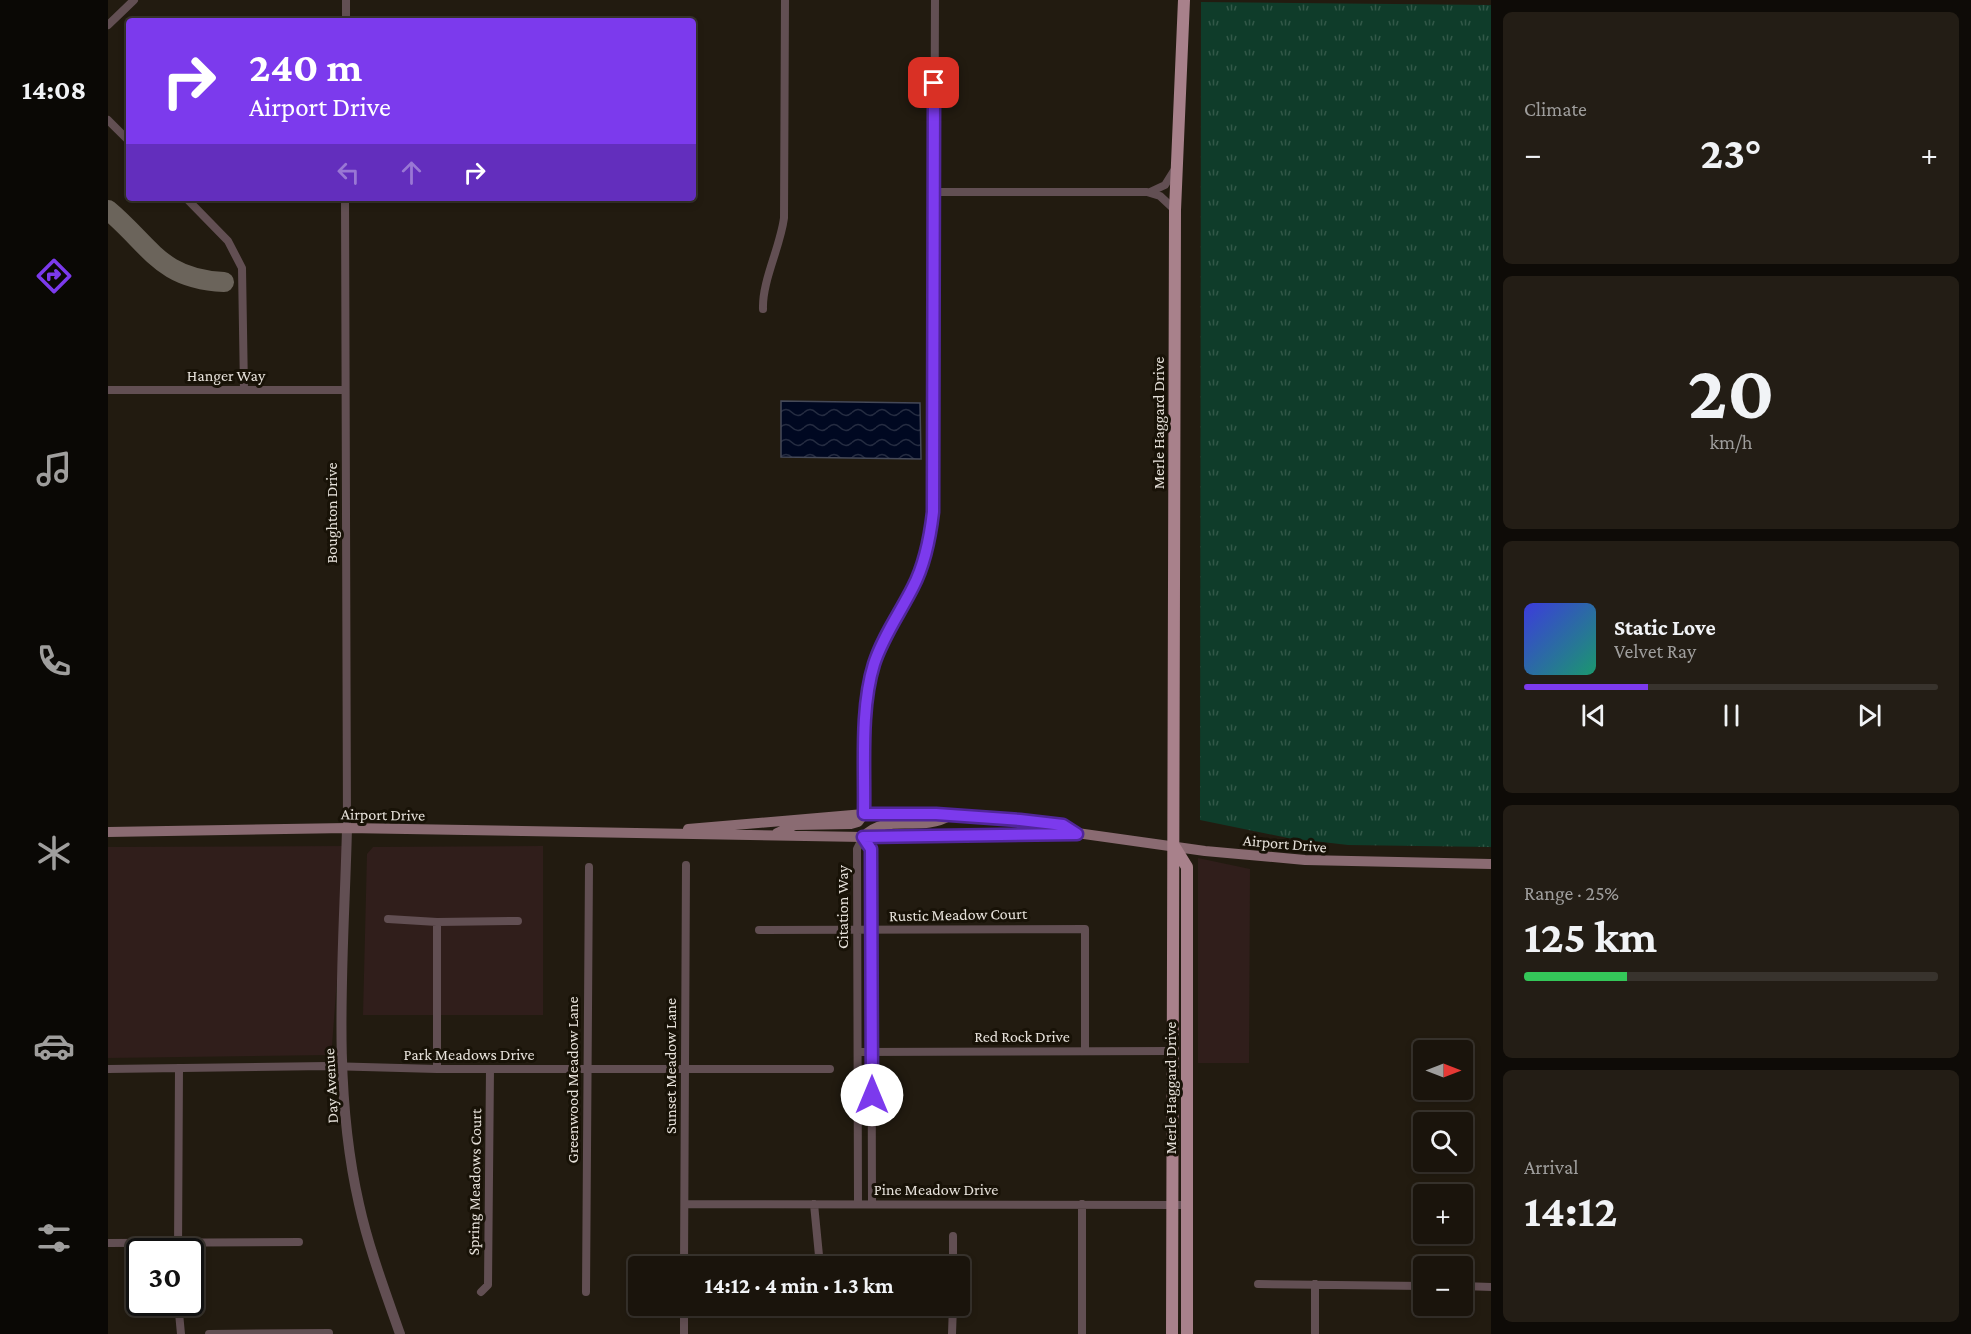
<!DOCTYPE html>
<html lang="en">
<head>
<meta charset="utf-8">
<style>
	:root { --surface:#1a140c; --page:#231d15; --text:#f1f3f6; --muted:#9f9e9d; --line:#38332d; --accent:#7c3aed }
	body { margin:0; font-family:"Crimson Pro",serif; background:var(--page); color:var(--text); height:100vh; display:flex; flex-direction:column; font-size:22px; white-space:nowrap }
	* { box-sizing:border-box; margin:0 }
	p { font-size:20px; color:var(--muted) }
	.icon { flex:none; width:33px; height:33px; fill:none; stroke:currentColor; stroke-width:2; stroke-linecap:round; stroke-linejoin:round }
	.map { position:relative; flex:1; overflow:hidden }
	.drawer { display:flex; flex-direction:column; gap:12px; padding:12px; background:#0e0b07; width:480px }
	.drawer>* { flex:none }
	.banner { position:absolute; left:18px; top:18px; width:570px; height:183px; border-radius:6px; box-shadow:0 3px 9px #0003,0 0 0 2px var(--line); background:#7c3aed; color:#fff; overflow:hidden }
	.needle { width:39px; rotate:90deg }
	.tools { position:absolute; left:1305px; top:1040px; display:grid; gap:12px }
	.tools a { display:grid; place-items:center; width:60px; height:60px; border-radius:6px; background:var(--surface); box-shadow:0 3px 9px #0003,0 0 0 2px var(--line); font-size:30px }
	.speed { position:absolute; left:18px; top:1238px; display:flex; gap:12px; font-size:30px; font-weight:700; text-align:center }
	.speed>* { display:grid; place-content:center; width:78px; height:78px; border-radius:50%; background:var(--surface); box-shadow:0 3px 9px #0003,0 0 0 2px var(--line); line-height:1 }
	.speed .limit { border:3px solid #111; border-radius:9px; background:#fff; color:#111 }
	.pin { position:absolute; display:grid; place-items:center; width:51px; height:51px; color:#fff; margin:-26px; border-radius:12px; box-shadow:0 3px 9px #0006 }
	.me { position:absolute; width:66px; margin:-33px; rotate:0deg; stroke-linejoin:round; filter:drop-shadow(0 0 4px #0008) }
	.turn { display:flex; align-items:center; gap:21px; height:126px; padding:0 24px; font-size:27px }
	.turn .icon { width:78px; height:78px; stroke-width:2.5 }
	.turn b { display:block; font-size:42px; line-height:51px }
	.lanes { display:flex; align-items:center; height:57px; padding:0 24px; background:#0003; justify-content:center; gap:30px; direction:ltr }
	.lanes .off { opacity:.35 }
	.big { font-size:45px; font-weight:700; line-height:1.1 }
	.drawer .widget { flex:1; display:flex; flex-direction:column; justify-content:center; gap:9px; min-width:0; padding:0 21px; border-radius:9px; background:var(--page) }
	.drawer .dial { align-items:center; gap:0 }
	.dial b { font-size:78px; line-height:1 }
	.song { display:flex; align-items:center; gap:18px }
	.cover { width:72px; height:72px; border-radius:9px; background:linear-gradient(135deg,hsl(240 70% 55%),hsl(160 70% 35%)) }
	.played { height:6px; border-radius:3px; background:linear-gradient(90deg,var(--accent) 30%,var(--line) 30%) }
	.keys { display:flex; justify-content:space-around; direction:ltr }
	.heat { display:flex; justify-content:space-between; align-items:center; font-size:33px; direction:ltr }
	.charge { height:9px; border-radius:4px; background:linear-gradient(90deg,#34c759 25%,var(--line) 0) }
	.trip { position:absolute; left:520px; top:1256px; width:342px; height:60px; border-radius:6px; background:var(--surface); box-shadow:0 3px 9px #0003,0 0 0 2px var(--line); font-weight:700; line-height:60px; text-align:center }
	main { display:flex; flex:1; min-height:0 }
	.tab-bar { display:flex; flex-direction:column; width:108px; justify-content:space-around; align-items:center; background:#0a0805; color:var(--muted) }
	.tab-bar .icon { width:42px; height:42px }
	.tab-bar .active { color:var(--accent) }
	.tab-bar b { font-size:27px; color:var(--text) }
	.map>svg:first-child { display:block }
	.commercial { fill:#301e1b }
	.grass { fill:url(#grass-tufts) }
	.water { fill:url(#water-waves); stroke:#454958; stroke-width:1.5 }
	.lines { fill:none; stroke-linecap:round; stroke-linejoin:round }
	.taxiway { stroke:#6b645b; stroke-width:20 }
	.minor { stroke:#624f53; stroke-width:8 }
	.tertiary { stroke:#624f53; stroke-width:10 }
	.secondary { stroke:#8a6b72; stroke-width:10 }
	.primary { stroke:#a8818b; stroke-width:12 }
	.route-casing { stroke:#51269a; stroke-width:15 }
	.route { stroke:#7c3aed; stroke-width:10 }
	.labels { text-anchor:middle; stroke-width:6; stroke-linejoin:round; paint-order:stroke }
	.street-label { font-size:16px; fill:#e6e1da; stroke:#181207 }
</style>
</head>
<body>
<main>
<nav class="tab-bar">
<b>14:08</b>
<svg class="icon active" aria-label="directions" viewBox="0 0 24 24"><path d="M12 3l9 9-9 9-9-9zM9 14v-3h6M13 9l2 2-2 2"/></svg>
<svg class="icon" aria-label="music" viewBox="0 0 24 24"><path d="M9 18V5l10-2v13"/><circle cx="6" cy="18" r="3"/><circle cx="16" cy="16" r="3"/></svg>
<svg class="icon" aria-label="phone" viewBox="0 0 24 24"><path d="M5 4h4l2 5-3 2q2 4 5 5l2-3 5 2v4C11 20 4 13 5 4z"/></svg>
<svg class="icon" aria-label="climate" viewBox="0 0 24 24"><path d="M12 3v18M4 7l16 10M4 17L20 7"/></svg>
<svg class="icon" aria-label="car" viewBox="0 0 24 24"><path d="M5 17H2v-5l4-1 3-4h7l3 4 3 1v5h-3M9 17h6M6 11h13"/><circle cx="7" cy="17" r="2"/><circle cx="17" cy="17" r="2"/></svg>
<svg class="icon" aria-label="filters" viewBox="0 0 24 24"><path d="M4 7h16M4 17h16"/><circle cx="9" cy="7" r="2"/><circle cx="15" cy="17" r="2"/></svg>
</nav>
<div class="map">
<svg width="1383" height="1334" viewBox="0 0 1383 1334">
	<defs>
		<pattern id="grass-tufts" width="24" height="20" patternUnits="userSpaceOnUse" patternTransform="scale(1.5)"><rect width="24" height="20" fill="#0f3c2a"/><path d="M3 7l-1-3M5 7V3M7 7l1-3M15 17l-1-3M17 17v-4M19 17l1-3" fill="none" stroke="#325848"/></pattern>
		<pattern id="water-waves" width="16" height="10" patternUnits="userSpaceOnUse" patternTransform="scale(1.5)"><rect width="16" height="10" fill="#000821"/><path d="M0 5q4-4 8 0t8 0" fill="none" stroke="#252c41"/></pattern>
	</defs>
	<rect width="100%" height="100%" fill="#221b10"/>
	<path class="commercial" d="M239,846L223,1059L222,1055L0,1058V847Z
		M435,846V1015H255L259,854L265,847Z
		M1090,858L1142,869L1141,1063H1090Z"/>
	<path class="grass" d="M1093,2L1383,5V847L1240,845L1180,838L1092,820Z"/>
	<path class="water" d="M673,401L812,403L813,459L673,457Z"/>
	<g class="lines">
		<path class="taxiway" d="M0,210C43,246 52,279 116,282"/>
		<path class="minor" d="M238,21V0
			M0,25L26,0
			M0,120L21,141
			M826,192H1039L1052,196L1067,210
			M1042,192L1057,185L1067,169
			M78,198L120,241L134,268L136,390
			M237,198L239,828
			M655,309C654,281 672,248 676,218L677,0
			M0,390H237
			M756,814C758,766 752,711 766,664C775,636 792,613 805,587C817,564 822,538 825,512L827,0
			M755,837L763,849L764,1204
			M280,919L329,922L410,921
			M651,930L977,929V1051
			M750,1052L1064,1051
			M0,1069L219,1066L329,1069H722
			M329,1069V922
			M577,1204L1079,1205
			M706,1204L712,1266
			M750,1204L749,849L755,837
			M974,1204V1334
			M0,1243L191,1242
			M70,1251L71,1068
			M576,1266L578,865
			M845,1266V1236
			M1150,1284L1316,1286
			M1354,1286L1383,1287
			M373,1292L380,1285L382,1069
			M478,1292L481,867
			M70,1302L73,1334
			M101,1334L221,1333
			M576,1334V1305
			M844,1334L845,1305
			M1207,1334V1284"/>
		<path class="tertiary" d="M239,828C236,953 223,1082 251,1204C261,1249 277,1291 292,1334"/>
		<path class="secondary" d="M580,829L756,814H828L955,824L969,833
			M0,832L239,828L755,837L969,833L1097,851L1197,860L1383,864
			M669,833L687,825L743,824L750,822L756,814
			M755,837C780,811 812,834 843,815"/>
		<path class="primary" d="M1066,846L1079,867V1334
			M1064,1334L1067,210L1076,0"/>
	</g>
	<g class="lines">
		<g class="route-casing">
			<path id="route" d="M764,1095L763,849L755,837L969,834L955,825L912,820L828,814H756C757,767 752,709 766,664C775,636 792,613 805,587C817,564 822,538 825,512L826,83"/>
		</g>
		<use href="#route" class="route"/>
	</g>
	<g class="labels">
		<g class="street-label">
			<text x="118" y="381">Hanger Way</text>
			<text transform="translate(1050 423) rotate(-90)" y="6">Merle Haggard Drive</text>
			<text transform="translate(223 513) rotate(-90)" y="6">Boughton Drive</text>
			<text transform="translate(275 814) rotate(1)" y="6">Airport Drive</text>
			<text transform="translate(1177 843) rotate(5)" y="6">Airport Drive</text>
			<text transform="translate(734 907) rotate(-90)" y="6">Citation Way</text>
			<text transform="translate(850 914) rotate(-1)" y="6">Rustic Meadow Court</text>
			<text x="914" y="1042">Red Rock Drive</text>
			<text x="361" y="1060">Park Meadows Drive</text>
			<text transform="translate(562 1066) rotate(-90)" y="6">Sunset Meadow Lane</text>
			<text transform="translate(464 1080) rotate(-90)" y="6">Greenwood Meadow Lane</text>
			<text transform="translate(222 1086) rotate(-93)" y="6">Day Avenue</text>
			<text transform="translate(1062 1088) rotate(-90)" y="6">Merle Haggard Drive</text>
			<text transform="translate(366 1182) rotate(-89)" y="6">Spring Meadows Court</text>
			<text x="828" y="1195">Pine Meadow Drive</text>
		</g>
	</g>
</svg>
<div class="tools">
<a><svg class="needle" viewBox="-14 -14 28 28"><path d="M0-13l5 13h-10z" fill="#e53935"/><path d="M0 13l5-13h-10z" fill="#9f9e9d"/></svg></a>
<a><svg class="icon" aria-label="search" viewBox="0 0 24 24"><circle cx="10" cy="10" r="6"/><path d="M15 15l6 6"/></svg></a>
<a>+</a>
<a>−</a>
</div>
<div class="speed"><div class="limit">30</div></div>
<div class="pin" style="left:826px;top:83px;background:#d93025"><svg class="icon" aria-label="arrive" viewBox="0 0 24 24"><path d="M6 21V4h12l-3 4 3 4H6"/></svg></div>
<svg class="me" style="left:764px;top:1095px" viewBox="-20 -20 40 40"><circle r="19" fill="#fff"/><path d="M0-13L10 11 0 6-10 11z" fill="#7c3aed"/></svg>
<div class="trip">14:12 · 4 min · 1.3 km</div>
<div class="banner">
<div class="turn"><svg class="icon" aria-label="right" viewBox="0 0 24 24"><path d="M7 20v-9h11M14 6l5 5-5 5"/></svg><div><b>240 m</b>Airport Drive</div></div>
<div class="lanes"><svg class="icon off" aria-label="left" viewBox="0 0 24 24"><path d="M17 20v-9H6M10 6l-5 5 5 5"/></svg><svg class="icon off" aria-label="ahead" viewBox="0 0 24 24"><path d="M12 20V5M6 11l6-6 6 6"/></svg><svg class="icon" aria-label="right" viewBox="0 0 24 24"><path d="M7 20v-9h11M14 6l5 5-5 5"/></svg></div>
</div>
</div>
<section class="drawer">
<div class="widget"><p>Climate</p>
<div class="heat"><a>−</a><b class="big">23°</b><a>+</a></div>
</div>
<div class="widget dial"><b>20</b><p>km/h</p></div>
<div class="widget">
<div class="song"><i class="cover"></i><div><b>Static Love</b><p>Velvet Ray</p></div></div>
<div class="played"></div>
<div class="keys"><svg class="icon" aria-label="previous" viewBox="0 0 24 24"><path d="M18 5L8 12l10 7zM5 5v14"/></svg><svg class="icon" aria-label="pause" viewBox="0 0 24 24"><path d="M8 5v14M16 5v14"/></svg><svg class="icon" aria-label="next" viewBox="0 0 24 24"><path d="M6 5l10 7-10 7zM19 5v14"/></svg></div>
</div>
<div class="widget"><p>Range · 25%</p><b class="big">125 km</b><div class="charge"></div></div>
<div class="widget"><p>Arrival</p><b class="big">14:12</b></div>
</section>
</main>
</body>
</html>
